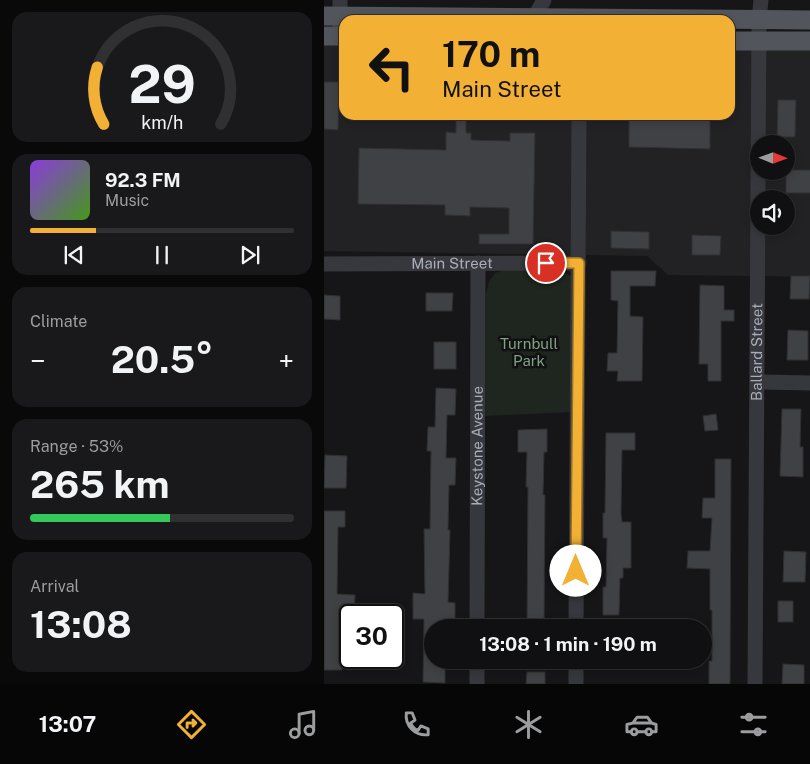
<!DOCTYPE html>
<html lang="en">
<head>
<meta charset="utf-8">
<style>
	:root { --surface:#101012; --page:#19191b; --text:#f1f3f6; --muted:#9c9d9f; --line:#303032; --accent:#f2b134 }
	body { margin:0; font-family:"Public Sans",sans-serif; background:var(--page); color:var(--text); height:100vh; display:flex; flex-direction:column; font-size:19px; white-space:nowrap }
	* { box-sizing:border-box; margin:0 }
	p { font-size:16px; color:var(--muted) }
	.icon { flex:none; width:28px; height:28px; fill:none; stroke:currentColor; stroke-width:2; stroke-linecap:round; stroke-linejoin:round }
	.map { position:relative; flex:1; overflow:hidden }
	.panel { display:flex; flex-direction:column; gap:12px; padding:12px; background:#09090a; width:324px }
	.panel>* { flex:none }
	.banner { position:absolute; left:15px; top:15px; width:396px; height:105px; border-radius:15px; box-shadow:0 2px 8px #0003,0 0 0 1px var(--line); background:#f2b134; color:#111; overflow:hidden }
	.needle { width:32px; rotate:91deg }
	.controls { position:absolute; left:426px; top:135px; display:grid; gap:10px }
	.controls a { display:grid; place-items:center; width:45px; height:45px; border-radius:50%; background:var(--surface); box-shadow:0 2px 8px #0003,0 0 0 1px var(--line); font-size:25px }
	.speed { position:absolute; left:15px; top:604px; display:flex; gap:10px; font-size:25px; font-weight:700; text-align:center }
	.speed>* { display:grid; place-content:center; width:65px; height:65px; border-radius:50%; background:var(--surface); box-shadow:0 2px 8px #0003,0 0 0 1px var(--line); line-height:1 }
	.speed .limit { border:2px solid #111; border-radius:8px; background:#fff; color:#111 }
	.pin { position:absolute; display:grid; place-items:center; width:42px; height:42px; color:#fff; margin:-21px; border:2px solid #fff; border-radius:50%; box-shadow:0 1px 5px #0007 }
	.me { position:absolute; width:55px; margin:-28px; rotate:0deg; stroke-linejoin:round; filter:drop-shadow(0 0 4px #0008) }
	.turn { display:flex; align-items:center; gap:18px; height:105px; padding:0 20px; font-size:22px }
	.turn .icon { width:65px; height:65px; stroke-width:2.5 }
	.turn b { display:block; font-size:35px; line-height:42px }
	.big { font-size:38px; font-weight:700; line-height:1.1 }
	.panel .widget { flex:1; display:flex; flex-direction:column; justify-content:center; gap:8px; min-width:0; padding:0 18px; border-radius:15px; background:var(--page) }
	.panel .dial { align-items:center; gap:0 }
	.dial svg { height:130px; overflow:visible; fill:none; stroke:var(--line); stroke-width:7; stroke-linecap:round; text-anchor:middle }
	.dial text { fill:var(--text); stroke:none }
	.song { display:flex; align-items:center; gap:15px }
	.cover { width:60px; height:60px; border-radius:8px; background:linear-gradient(135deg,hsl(270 70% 55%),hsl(100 70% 35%)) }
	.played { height:5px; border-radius:2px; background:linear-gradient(90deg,var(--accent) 25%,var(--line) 25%) }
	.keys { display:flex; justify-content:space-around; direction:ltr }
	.heat { display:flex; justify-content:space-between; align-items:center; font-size:28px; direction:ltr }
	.charge { height:8px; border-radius:4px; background:linear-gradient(90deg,#34c759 53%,var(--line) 0) }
	.trip { position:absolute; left:100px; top:619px; width:288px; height:50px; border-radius:25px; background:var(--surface); box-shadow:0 2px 8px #0003,0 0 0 1px var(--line); font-weight:700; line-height:50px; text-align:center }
	.dock { display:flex; height:80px; justify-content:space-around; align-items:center; background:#060607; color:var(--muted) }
	.dock .icon { width:35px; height:35px }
	.dock .selected { color:var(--accent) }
	.dock b { font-size:22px; color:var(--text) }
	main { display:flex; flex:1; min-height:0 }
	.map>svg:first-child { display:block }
	.built { fill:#222225 }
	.green { fill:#1e261f }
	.building { fill:#404145; stroke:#303034 }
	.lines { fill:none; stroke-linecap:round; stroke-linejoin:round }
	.minor { stroke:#37383d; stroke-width:15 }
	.major { stroke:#53555c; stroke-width:19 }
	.route-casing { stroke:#9d7322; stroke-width:12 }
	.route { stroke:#f2b134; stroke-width:9 }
	.labels { text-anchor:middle; stroke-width:5; stroke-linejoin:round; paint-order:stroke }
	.street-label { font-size:15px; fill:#a8adb8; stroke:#111113 }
	.park-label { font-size:15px; fill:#7fa381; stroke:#111113 }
</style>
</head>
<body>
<main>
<section class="panel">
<div class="widget dial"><svg viewBox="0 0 100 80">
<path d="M14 69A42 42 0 1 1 86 69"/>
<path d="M14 69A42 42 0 0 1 10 34" stroke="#f2b134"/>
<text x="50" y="56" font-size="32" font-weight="700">29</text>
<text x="50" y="72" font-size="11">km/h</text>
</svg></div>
<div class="widget">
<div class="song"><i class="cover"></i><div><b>92.3 FM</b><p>Music</p></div></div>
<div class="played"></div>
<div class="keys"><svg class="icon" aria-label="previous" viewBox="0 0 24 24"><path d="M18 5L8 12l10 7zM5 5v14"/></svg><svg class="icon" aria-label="pause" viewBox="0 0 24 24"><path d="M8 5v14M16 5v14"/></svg><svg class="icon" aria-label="next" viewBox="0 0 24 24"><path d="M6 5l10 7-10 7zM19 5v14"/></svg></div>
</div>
<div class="widget"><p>Climate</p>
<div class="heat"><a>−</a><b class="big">20.5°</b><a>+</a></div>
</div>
<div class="widget"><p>Range · 53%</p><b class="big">265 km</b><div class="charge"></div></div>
<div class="widget"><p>Arrival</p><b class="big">13:08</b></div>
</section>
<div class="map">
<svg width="487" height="684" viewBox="0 0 487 684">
	<rect width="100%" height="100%" fill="#161618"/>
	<path class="built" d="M0,44H20V115H248V255L0,251Z
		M406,48L428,49L427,276L344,275L323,256L262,255V115H406Z
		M442,49H486V277L441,276V226H462V199H441V171H462V144H442Z"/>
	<path class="green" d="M233,269L247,276L248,412L161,416L162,293L165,282L171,273L181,270Z"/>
	<path class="building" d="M0,82H15L14,130L0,129Z
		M454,100H472L471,137H453Z
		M132,115H142V133H147V140L186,141V133H211L209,244H155V234H185V208L146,207V216L121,215V205L34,204L35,148L122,150V132L132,133Z
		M305,115H386V149L305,147Z
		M462,170H487V193H462Z
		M287,231L325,232V249L287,248Z
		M368,235L397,236L396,255H368Z
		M287,271H332L331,286H306V316L319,317L318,381H293L294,371H283L284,353H293L294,301L287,300Z
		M467,276H486L485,299H466Z
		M376,285L400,286V310H410V321H397V381H384V364H375Z
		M102,293H129L128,311H102Z
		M0,295L16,296V320L0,319Z
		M464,330L484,331V360H463Z
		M110,342H132V369H110Z
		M112,388L132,389L131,415H123L122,458H132L131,485H125L124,530H126L124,602L131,603V620H122V628H109V660H121V683L99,682L100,619H89V593L101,594L100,529H106L107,451H103L104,427H111Z
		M458,409H477L476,447H479V477L456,476Z
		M392,414L394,430L381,431L379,416Z
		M223,429V452H220L219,495H221L220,628H203L204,487H202L203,452H194V430Z
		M282,433H311V450H298L297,513L298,522H307V568H299V578H296L295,615H279V587H282L283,538H279V513H281Z
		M1,455L23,456L22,488H0Z
		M391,459H407L406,684H385V661H388V610H386V569L363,568L364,551H386L388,518H378L379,498H391Z
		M0,511H21V527H14L13,594L31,595L30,614H23L22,644H19L18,670H0Z
		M460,551L482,552L481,582H459Z
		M454,601H469V622H454Z
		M459,664L480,665V684H458Z
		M203,672H221V684H202Z"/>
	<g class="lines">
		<g class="minor">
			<path d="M210,18L220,0"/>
			<path d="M16,26V0"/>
			<path id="s1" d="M0,264L255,263"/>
			<path d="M433,382L487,383"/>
			<path id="s2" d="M153,628L154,263"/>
			<path d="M252,628L255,115"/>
			<path d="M153,684V660"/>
			<path d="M252,684V660"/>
			<path id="s3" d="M431,684L435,20L437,0"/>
		</g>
		<path class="major" d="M0,16L487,20
			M0,36H20
			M406,41H487"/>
	</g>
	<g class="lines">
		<g class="route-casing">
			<path id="route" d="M222,263H255L252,571"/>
		</g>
		<use href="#route" class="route"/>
	</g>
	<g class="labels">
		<g class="street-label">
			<text dy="5" stroke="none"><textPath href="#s1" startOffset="128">Main Street</textPath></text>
			<text dy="5" stroke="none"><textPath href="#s3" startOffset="332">Ballard Street</textPath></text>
			<text dy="5" stroke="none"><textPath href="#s2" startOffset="182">Keystone Avenue</textPath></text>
		</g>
		<g class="park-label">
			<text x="205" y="349">Turnbull<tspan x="205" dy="17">Park</tspan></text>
		</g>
	</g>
</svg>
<div class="controls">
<a><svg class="needle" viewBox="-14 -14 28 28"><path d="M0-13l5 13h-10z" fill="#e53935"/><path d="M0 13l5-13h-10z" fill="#9c9d9f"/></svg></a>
<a><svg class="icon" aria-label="sound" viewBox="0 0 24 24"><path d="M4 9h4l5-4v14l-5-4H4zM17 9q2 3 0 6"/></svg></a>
</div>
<div class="speed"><div class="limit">30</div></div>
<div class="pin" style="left:222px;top:263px;background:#d93025"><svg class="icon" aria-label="arrive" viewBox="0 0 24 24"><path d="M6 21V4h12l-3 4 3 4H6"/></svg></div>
<svg class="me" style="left:252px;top:571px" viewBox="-20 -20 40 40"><circle r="19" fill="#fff"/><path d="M0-13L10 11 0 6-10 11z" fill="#f2b134"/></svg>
<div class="trip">13:08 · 1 min · 190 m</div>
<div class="banner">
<div class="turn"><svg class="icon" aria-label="left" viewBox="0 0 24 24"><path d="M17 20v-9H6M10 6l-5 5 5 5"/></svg><div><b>170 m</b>Main Street</div></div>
</div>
</div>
</main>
<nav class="dock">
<b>13:07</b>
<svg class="icon selected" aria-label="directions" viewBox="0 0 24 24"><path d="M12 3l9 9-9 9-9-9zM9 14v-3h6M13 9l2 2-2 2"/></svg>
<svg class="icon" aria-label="music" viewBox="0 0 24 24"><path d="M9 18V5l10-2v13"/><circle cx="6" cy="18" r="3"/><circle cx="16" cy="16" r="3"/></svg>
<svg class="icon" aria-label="phone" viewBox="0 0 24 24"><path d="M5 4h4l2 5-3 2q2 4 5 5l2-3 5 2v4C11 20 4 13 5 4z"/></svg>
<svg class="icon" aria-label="climate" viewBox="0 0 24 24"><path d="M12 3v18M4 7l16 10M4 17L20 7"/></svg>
<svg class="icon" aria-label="car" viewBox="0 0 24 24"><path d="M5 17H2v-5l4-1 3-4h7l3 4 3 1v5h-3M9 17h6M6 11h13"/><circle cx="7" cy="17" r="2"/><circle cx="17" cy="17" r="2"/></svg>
<svg class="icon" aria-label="filters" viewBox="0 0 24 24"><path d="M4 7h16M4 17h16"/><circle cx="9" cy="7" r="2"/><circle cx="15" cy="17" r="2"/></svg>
</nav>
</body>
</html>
